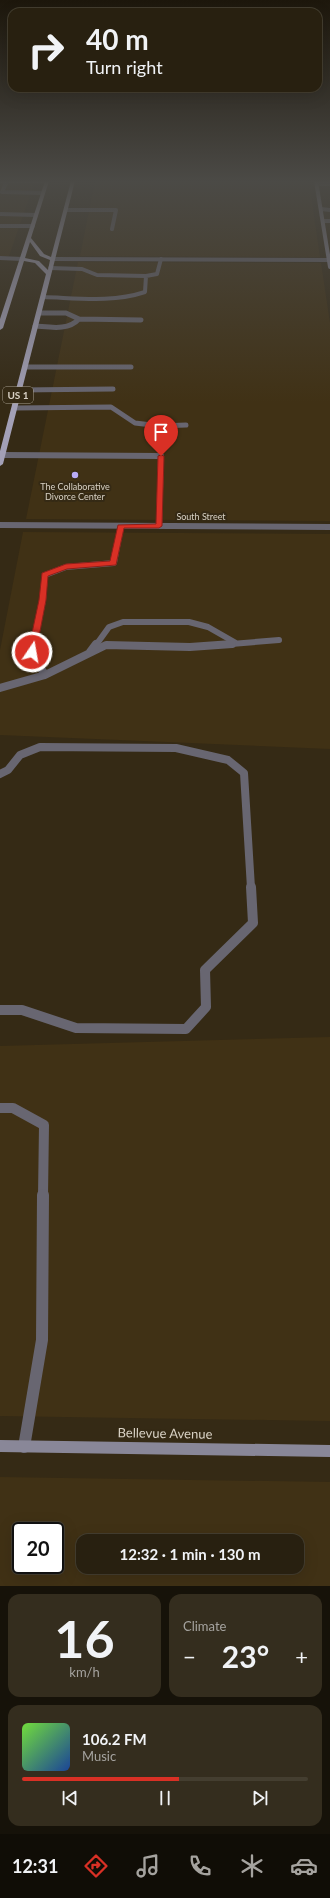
<!DOCTYPE html>
<html lang="en">
<head>
<meta charset="utf-8">
<style>
	:root { --surface:#282010; --page:#342d1e; --text:#f1f3f6; --muted:#a5a39f; --line:#443e30; --accent:#d93025 }
	body { margin:0; font-family:Lato,sans-serif; background:var(--page); color:var(--text); height:100vh; display:flex; flex-direction:column; font-size:15px; white-space:nowrap }
	* { box-sizing:border-box; margin:0 }
	p { font-size:13px; color:var(--muted) }
	.icon { flex:none; width:22px; height:22px; fill:none; stroke:currentColor; stroke-width:2; stroke-linecap:round; stroke-linejoin:round }
	.map { position:relative; height:1586px; overflow:hidden }
	.sheet { display:flex; flex-direction:column; gap:8px; padding:8px; background:#161209; flex:1 }
	.sheet>* { flex:none }
	.guide { position:absolute; left:8px; top:8px; width:314px; height:84px; border-radius:12px; box-shadow:0 4px 16px #0002,0 0 0 1px var(--line); background:#282010; color:var(--text); overflow:hidden }
	.speed { position:absolute; left:12px; top:1522px; display:flex; gap:8px; font-size:20px; font-weight:700; text-align:center }
	.speed>* { display:grid; place-content:center; width:52px; height:52px; border-radius:50%; background:var(--surface); box-shadow:0 4px 16px #0002,0 0 0 1px var(--line); line-height:1 }
	.speed .limit { border:2px solid #111; border-radius:6px; background:#fff; color:#111 }
	.pin { position:absolute; display:grid; place-items:center; width:34px; height:34px; color:#fff; margin:-41px -17px; border-radius:50% 50% 50% 0; rotate:-45deg; box-shadow:0 0 4px #0007 }
	.pin .icon { rotate:45deg }
	.me { position:absolute; width:44px; margin:-22px; rotate:12deg; stroke-linejoin:round; filter:drop-shadow(0 0 3px #0008) }
	.turn { display:flex; align-items:center; gap:14px; height:84px; padding:0 12px; font-size:18px }
	.turn .icon { width:52px; height:52px; stroke-width:2.5 }
	.turn b { display:block; font-size:28px; line-height:34px }
	.big { font-size:30px; font-weight:700; line-height:1.1 }
	.sheet .widget { flex:1; display:flex; flex-direction:column; justify-content:center; gap:6px; min-width:0; padding:0 14px; border-radius:12px; background:var(--page) }
	.sheet .dial { align-items:center; gap:0 }
	.dial b { font-size:52px; line-height:1 }
	.song { display:flex; align-items:center; gap:12px }
	.cover { width:48px; height:48px; border-radius:6px; background:linear-gradient(135deg,hsl(100 70% 55%),hsl(220 70% 35%)) }
	.played { height:4px; border-radius:2px; background:linear-gradient(90deg,var(--accent) 55%,var(--line) 55%) }
	.keys { display:flex; justify-content:space-around; direction:ltr }
	.heat { display:flex; justify-content:space-between; align-items:center; font-size:22px; direction:ltr }
	.sheet .tiles { flex:1; display:grid; gap:8px; grid-template-columns:1fr 1fr }
	.widget:last-child { grid-column:span 2 }
	.trip { position:absolute; left:76px; top:1534px; width:228px; height:40px; border-radius:12px; background:var(--surface); box-shadow:0 4px 16px #0002,0 0 0 1px var(--line); font-weight:700; line-height:40px; text-align:center }
	.tab-bar { display:flex; height:64px; justify-content:space-around; align-items:center; background:#100d06; color:var(--muted) }
	.tab-bar .icon { width:28px; height:28px }
	.tab-bar .selected { color:var(--accent) }
	.tab-bar b { font-size:18px; color:var(--text) }
	.map>svg:first-child { display:block }
	.built { fill:#403115; fill-rule:evenodd }
	.lines { fill:none; stroke-linecap:round; stroke-linejoin:round }
	.lane-far5 { stroke:#686671; stroke-width:4 }
	.lane-far4 { stroke:#686671; stroke-width:5 }
	.lane-far3 { stroke:#686671; stroke-width:6 }
	.lane-far2 { stroke:#686671; stroke-width:8 }
	.lane-far1 { stroke:#686671; stroke-width:10 }
	.lane { stroke:#686671; stroke-width:12 }
	.street-far1 { stroke:#686671; stroke-width:4 }
	.street { stroke:#686671; stroke-width:6 }
	.secondary-far1 { stroke:#898798; stroke-width:4 }
	.secondary { stroke:#898798; stroke-width:12 }
	.primary { fill:#a3a0b6; fill-rule:evenodd }
	.route { fill:#d93025; stroke:#8d1f18 }
	.poi-dot { fill:#b9abf7; stroke:#352a15; stroke-width:1.5 }
	.labels { text-anchor:middle; stroke-width:4; stroke-linejoin:round; paint-order:stroke }
	.far-poi-label { font-size:9px; fill:#d8d1c4; stroke:#352a15 }
	.far-street-label { font-size:9px; fill:#d8d1c4; stroke:#352a15 }
	.shield { fill:#352a15; stroke:#a79f90; stroke-width:1 }
	.shield-label { font-size:10px; font-weight:bold; fill:#d8d1c4 }
	.near-street-label { font-size:13px; fill:#d8d1c4; stroke:#352a15 }
</style>
</head>
<body>
<div class="map">
<svg width="330" height="1586" viewBox="0 0 330 1586">
	<rect width="100%" height="100%" fill="#352a15"/>
	<path class="built" d="M0,181H35L9,256H0Z
		M95,181H309L320,257L80,256Z
		M78,262L321,263L330,323V521L26,519Z
		M23,532L330,534V749L0,735V650Z
		M330,1037V1421L0,1416V1046Z
		M0,1477L330,1482V1586H0ZM21,1531H55V1565H21ZM83,1541H297V1567H83Z"/>
	<g class="lines">
		<path class="lane-far5" d="M0,181H47
			M7,181L2,192L43,193
			M321,209L330,210
			M66,210H116L112,229
			M0,214L36,215
			M323,221H330
			M0,226H33
			M146,276L157,274L161,259
			M43,297C77,298 112,303 145,292L146,276L97,275L82,269L50,268"/>
		<path class="lane-far4" d="M39,313H66L79,319
			M35,326C50,327 68,331 79,319L141,320
			M25,367H131
			M19,390L113,389
			M15,408L111,407L135,423L160,426L186,425"/>
		<path class="lane-far3" d="M2,455L161,456L159,526
			M34,645L43,600L45,575L66,567L114,563L121,526
			M96,645L109,627L123,622H189L208,627L236,643
			M219,645L279,640"/>
		<path class="lane-far2" d="M34,644L32,653L45,675L106,645L190,647L232,644
			M90,652L96,644
			M0,688L45,675
			M0,774L8,770L20,755L40,747L176,748L228,760L244,773L251,888"/>
		<path class="lane-far1" d="M0,1010H22L76,1028L186,1029L206,1007L205,970L253,923L251,887
			M0,1108H13L44,1125L43,1196"/>
		<path class="lane" d="M24,1447L42,1340L43,1195"/>
		<path class="street-far1" d="M317,184H330
			M0,258L22,259
			M53,259L330,260"/>
		<path class="street" d="M0,525L330,527"/>
		<path class="secondary-far1" d="M316,181L330,267"/>
		<path class="secondary" d="M0,1446L330,1451"/>
		<path class="primary" d="M45,181H49L31,238L44,254L51,257L71,181H75L3,464L0,466V451L46,274L35,263L24,261L3,328L0,330V319ZM30,242L40,256L50,260L48,270L39,261L25,258Z"/>
	</g>
	<linearGradient id="sky" x2="0" y2="1"><stop stop-color="#1d170c"/><stop offset="0.45" stop-color="#4b4a46"/><stop offset="1" stop-color="#4b4a46" stop-opacity="0"/></linearGradient>
	<rect width="330" height="403" fill="url(#sky)"/>
	<path class="route" d="M161,455L164,456L162,526L159,528H124L116,565L67,569L48,576L46,600L36,652L34,654H29L28,652L39,600L42,573L66,564L110,561L118,525L156,524L158,456Z"/>
	<circle class="poi-dot" cx="75" cy="475" r="4"/>
	<g class="labels">
		<g class="far-poi-label">
			<text x="75" y="490">The Collaborative<tspan x="75" dy="10">Divorce Center</tspan></text>
		</g>
		<g class="far-street-label">
			<text x="201" y="520">South Street</text>
		</g>
		<rect class="shield" x="3" y="387" width="30" height="16" rx="3"/>
		<g class="shield-label">
			<text x="18" y="399">US 1</text>
		</g>
		<g class="near-street-label">
			<text transform="translate(165 1433) rotate(1)" y="5">Bellevue Avenue</text>
		</g>
	</g>
</svg>
<div class="speed"><div class="limit">20</div></div>
<div class="pin" style="left:161px;top:456px;background:#d93025"><svg class="icon" aria-label="arrive" viewBox="0 0 24 24"><path d="M6 21V4h12l-3 4 3 4H6"/></svg></div>
<svg class="me" style="left:32px;top:652px" viewBox="-20 -20 40 40"><circle r="17" fill="#d93025" stroke="#fff" stroke-width="3"/><path d="M0-11L8 9 0 5-8 9z" fill="#fff"/></svg>
<div class="trip">12:32 · 1 min · 130 m</div>
<div class="guide">
<div class="turn"><svg class="icon" aria-label="right" viewBox="0 0 24 24"><path d="M7 20v-9h11M14 6l5 5-5 5"/></svg><div><b>40 m</b>Turn right</div></div>
</div>
</div>
<section class="sheet">
<div class="tiles">
<div class="widget dial"><b>16</b><p>km/h</p></div>
<div class="widget"><p>Climate</p>
<div class="heat"><a>−</a><b class="big">23°</b><a>+</a></div>
</div>
<div class="widget">
<div class="song"><i class="cover"></i><div><b>106.2 FM</b><p>Music</p></div></div>
<div class="played"></div>
<div class="keys"><svg class="icon" aria-label="previous" viewBox="0 0 24 24"><path d="M18 5L8 12l10 7zM5 5v14"/></svg><svg class="icon" aria-label="pause" viewBox="0 0 24 24"><path d="M8 5v14M16 5v14"/></svg><svg class="icon" aria-label="next" viewBox="0 0 24 24"><path d="M6 5l10 7-10 7zM19 5v14"/></svg></div>
</div>
</div>
</section>
<nav class="tab-bar">
<b>12:31</b>
<svg class="icon selected" aria-label="directions" viewBox="0 0 24 24"><path d="M12 3l9 9-9 9-9-9zM9 14v-3h6M13 9l2 2-2 2"/></svg>
<svg class="icon" aria-label="music" viewBox="0 0 24 24"><path d="M9 18V5l10-2v13"/><circle cx="6" cy="18" r="3"/><circle cx="16" cy="16" r="3"/></svg>
<svg class="icon" aria-label="phone" viewBox="0 0 24 24"><path d="M5 4h4l2 5-3 2q2 4 5 5l2-3 5 2v4C11 20 4 13 5 4z"/></svg>
<svg class="icon" aria-label="climate" viewBox="0 0 24 24"><path d="M12 3v18M4 7l16 10M4 17L20 7"/></svg>
<svg class="icon" aria-label="car" viewBox="0 0 24 24"><path d="M5 17H2v-5l4-1 3-4h7l3 4 3 1v5h-3M9 17h6M6 11h13"/><circle cx="7" cy="17" r="2"/><circle cx="17" cy="17" r="2"/></svg>
</nav>
</body>
</html>
